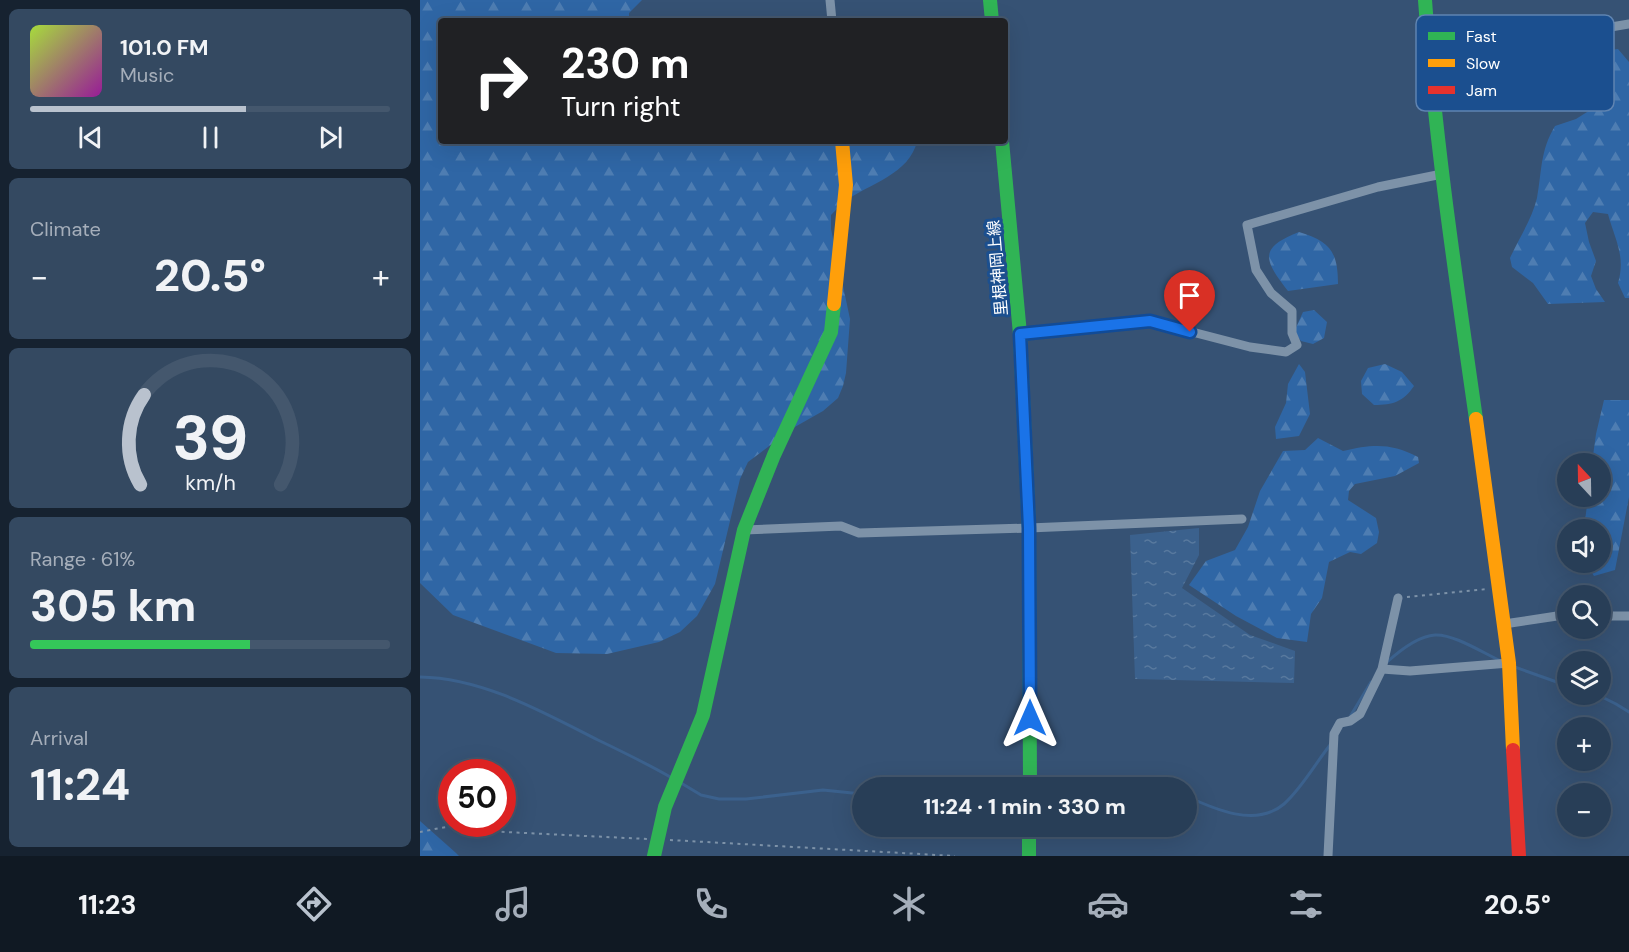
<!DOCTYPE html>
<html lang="en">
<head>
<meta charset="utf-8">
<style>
	:root { --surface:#283e57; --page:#344961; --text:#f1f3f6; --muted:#a5aeba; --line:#44576d; --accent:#b9c2ce }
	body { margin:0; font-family:"DM Sans","Noto Sans JP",sans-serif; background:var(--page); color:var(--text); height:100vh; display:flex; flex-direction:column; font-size:22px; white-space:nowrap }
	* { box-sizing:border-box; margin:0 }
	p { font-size:20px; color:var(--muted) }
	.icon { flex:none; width:33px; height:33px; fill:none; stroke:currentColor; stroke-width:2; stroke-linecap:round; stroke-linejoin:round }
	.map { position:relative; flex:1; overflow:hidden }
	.panel { display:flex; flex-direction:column; gap:9px; padding:9px; background:#162230; width:420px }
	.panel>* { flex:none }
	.hud { position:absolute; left:18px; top:18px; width:570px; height:126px; border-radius:6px; box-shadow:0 6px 24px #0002,0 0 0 2px var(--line); background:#202124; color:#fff; overflow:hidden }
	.needle { width:39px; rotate:338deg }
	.tools { position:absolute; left:1137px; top:453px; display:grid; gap:12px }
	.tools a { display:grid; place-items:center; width:54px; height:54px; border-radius:50%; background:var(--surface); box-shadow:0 6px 24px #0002,0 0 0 2px var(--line); font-size:30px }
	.speed { position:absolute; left:18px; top:759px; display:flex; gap:12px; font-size:30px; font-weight:700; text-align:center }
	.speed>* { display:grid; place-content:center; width:78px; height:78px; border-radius:50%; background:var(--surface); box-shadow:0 6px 24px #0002,0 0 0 2px var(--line); line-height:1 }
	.speed .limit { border:9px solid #d22; background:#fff; color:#111 }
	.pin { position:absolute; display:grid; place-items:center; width:51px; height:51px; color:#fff; margin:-62px -26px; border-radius:50% 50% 50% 0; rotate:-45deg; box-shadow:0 0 6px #0007 }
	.pin .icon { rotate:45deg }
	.me { position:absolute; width:66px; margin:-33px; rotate:0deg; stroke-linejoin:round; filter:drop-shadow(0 0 4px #0008) }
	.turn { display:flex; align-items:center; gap:21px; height:126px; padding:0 24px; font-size:27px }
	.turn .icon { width:78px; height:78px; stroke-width:2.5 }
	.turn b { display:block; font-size:42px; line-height:51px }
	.big { font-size:45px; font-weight:800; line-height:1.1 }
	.panel .tile { flex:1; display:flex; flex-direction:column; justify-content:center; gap:9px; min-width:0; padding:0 21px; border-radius:9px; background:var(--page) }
	.panel .dial { align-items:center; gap:0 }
	.dial svg { height:156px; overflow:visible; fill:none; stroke:var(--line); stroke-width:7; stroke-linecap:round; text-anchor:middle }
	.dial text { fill:var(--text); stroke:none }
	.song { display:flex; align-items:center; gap:18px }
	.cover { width:72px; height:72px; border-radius:9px; background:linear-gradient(135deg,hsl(80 70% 55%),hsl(300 70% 35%)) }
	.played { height:6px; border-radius:3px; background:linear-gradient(90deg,var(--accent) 60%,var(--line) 60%) }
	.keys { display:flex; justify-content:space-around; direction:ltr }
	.heat { display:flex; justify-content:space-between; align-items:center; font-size:33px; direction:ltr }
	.charge { height:9px; border-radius:4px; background:linear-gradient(90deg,#34c759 61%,var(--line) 0) }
	.trip { position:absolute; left:432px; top:777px; width:345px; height:60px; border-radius:30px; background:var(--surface); box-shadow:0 6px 24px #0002,0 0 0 2px var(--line); font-weight:800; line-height:60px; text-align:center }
	.menu { display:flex; height:96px; justify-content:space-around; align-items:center; background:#101923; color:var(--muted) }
	.menu .icon { width:42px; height:42px }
	.menu .current { color:var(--accent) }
	.menu b { font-size:27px; color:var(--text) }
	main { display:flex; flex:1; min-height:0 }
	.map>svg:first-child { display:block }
	.forest { fill:url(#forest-firs) }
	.water { fill:url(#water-ripples) }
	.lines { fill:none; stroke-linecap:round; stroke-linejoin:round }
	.stream { stroke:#3b618d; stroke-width:3 }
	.path { stroke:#7d92a8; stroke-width:2; stroke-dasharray:3 4.5; stroke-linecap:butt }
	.street { stroke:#7d92a8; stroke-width:9 }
	.fast { stroke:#30b455; stroke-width:14 }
	.slow { stroke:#ff9f0a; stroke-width:14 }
	.jam { stroke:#e5322d; stroke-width:14 }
	.route-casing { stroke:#114b97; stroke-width:15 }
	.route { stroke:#1a73e8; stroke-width:10 }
	.labels { text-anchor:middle; stroke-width:6; stroke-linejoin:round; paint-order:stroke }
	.street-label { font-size:16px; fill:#fff; stroke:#1b4f8f }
	.key { fill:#1b4f8f; stroke:#5f84b1; stroke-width:1.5 }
	.key-label { font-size:16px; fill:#fff }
</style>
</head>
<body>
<main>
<section class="panel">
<div class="tile">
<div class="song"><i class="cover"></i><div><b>101.0 FM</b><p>Music</p></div></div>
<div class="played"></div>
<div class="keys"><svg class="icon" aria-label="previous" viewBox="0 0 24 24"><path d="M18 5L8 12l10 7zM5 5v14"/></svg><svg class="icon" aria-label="pause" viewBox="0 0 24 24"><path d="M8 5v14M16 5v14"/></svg><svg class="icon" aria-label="next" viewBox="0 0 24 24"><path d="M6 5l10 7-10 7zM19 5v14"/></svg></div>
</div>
<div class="tile"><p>Climate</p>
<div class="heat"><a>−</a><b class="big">20.5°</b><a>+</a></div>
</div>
<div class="tile dial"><svg viewBox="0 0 100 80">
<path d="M14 69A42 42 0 1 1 86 69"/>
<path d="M14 69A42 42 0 0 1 16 23" stroke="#b9c2ce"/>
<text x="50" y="56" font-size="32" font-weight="700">39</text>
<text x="50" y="72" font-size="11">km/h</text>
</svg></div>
<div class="tile"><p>Range · 61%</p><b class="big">305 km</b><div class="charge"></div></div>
<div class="tile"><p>Arrival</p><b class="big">11:24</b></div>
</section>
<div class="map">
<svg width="1209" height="856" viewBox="0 0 1209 856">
	<defs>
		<pattern id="forest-firs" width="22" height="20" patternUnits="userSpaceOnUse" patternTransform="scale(1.5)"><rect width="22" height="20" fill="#2f66a5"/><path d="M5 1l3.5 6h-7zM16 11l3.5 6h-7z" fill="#4e7db2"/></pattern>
		<pattern id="water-ripples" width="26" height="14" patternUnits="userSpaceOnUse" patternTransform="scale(1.5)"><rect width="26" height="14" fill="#3b618d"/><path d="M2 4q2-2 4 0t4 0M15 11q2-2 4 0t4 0" fill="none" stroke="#58799e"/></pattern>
	</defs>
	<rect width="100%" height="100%" fill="#365274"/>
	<path class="forest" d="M0,0H222L209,13V21H21V141H497C490,174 449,184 425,201C420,205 416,210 411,215V229L430,319L426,373L423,386L418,398L403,411L373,428L328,462L320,479L295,584L277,616L260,632L239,642L187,654L136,653L33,615L0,583Z
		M1198,49L1209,62V298H1205L1198,283C1206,256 1195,240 1188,214L1173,212L1165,223L1169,242L1176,261L1171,276L1176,289L1185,302L1128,304L1113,283L1092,267L1090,258C1099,238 1112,219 1117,198C1122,171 1120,151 1135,126L1156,119L1175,107L1180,84L1178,64L1182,51Z
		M879,232C910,241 918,252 918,284L868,291C844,260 838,248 879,232Z
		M894,310L907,322L904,338L893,344L881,341L874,332L883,312Z
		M879,364L885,372L890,414L879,436L856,439L855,427L866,403L868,384Z
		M965,364L982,372L994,386C983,402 973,405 954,405L942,394L941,381L948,368Z
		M1184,400H1209V497L1195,570L1174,576L1166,563L1180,562V530L1164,529L1168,497L1180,496V464L1172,463L1176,434Z
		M898,438L923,451C953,444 971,443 998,457L999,463L975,476L935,484L929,491L928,500L956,518L959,532L957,543L941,554L930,552L909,562L902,598L891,614L887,642L857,638L816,616L769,585L786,561L815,550L828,527L840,491L863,451L885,450Z
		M0,821L36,853L39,856H0Z"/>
	<path class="water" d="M779,528V555L762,588L830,635L875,651L874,683L715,679L710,535Z"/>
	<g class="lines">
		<path class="stream" d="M966,663C978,652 998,636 1015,635C1034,634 1063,653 1081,661
			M1092,666L1148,686
			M0,677C63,678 123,712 178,740C203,752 228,764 252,778
			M1176,694L1196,704L1209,712
			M931,715L951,682
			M261,783L281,795L299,799H326L403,790L442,794
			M675,788C704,777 720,774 749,788
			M766,796C794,809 836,828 864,804C882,788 895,764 910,745"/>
		<path class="path" d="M987,597L1068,589
			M0,832C13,830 33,823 45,830L227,839
			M250,840L535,856"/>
		<path class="street" d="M410,0L412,21
			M1009,58L1209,24
			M600,334L730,321L830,347L866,352L877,345L872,333V311L851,293L836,270L827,225L958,187L1022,174
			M324,530L421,526L439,533L609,528L822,519
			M1180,616H1209
			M1084,624L1137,616H1148
			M962,669L990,671L1089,663
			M908,856L914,734L920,723L930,721L940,714L962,669L978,598"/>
		<path class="fast" d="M570,0L572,21
			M1005,0C1015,140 1036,279 1056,419
			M582,141L600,334L609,528L610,788
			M609,826V856
			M234,856L245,807L283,715L324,530L354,455L411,332L414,304"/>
		<path class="slow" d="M414,304L426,185L422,141
			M1056,419L1089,663L1093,750"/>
		<path class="jam" d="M1093,750L1099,856"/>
	</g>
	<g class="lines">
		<g class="route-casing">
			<path id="route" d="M610,718L609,528L600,334L730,321L770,332"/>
		</g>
		<use href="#route" class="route"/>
	</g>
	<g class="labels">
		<g class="street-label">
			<text transform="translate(577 268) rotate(-95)" y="6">里根神岡上線</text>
		</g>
	</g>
	<rect x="996" y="15" width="198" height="96" rx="9" class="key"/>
	<rect x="1008" y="32" width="27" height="8" fill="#30b455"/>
	<rect x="1008" y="59" width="27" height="8" fill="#ff9f0a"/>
	<rect x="1008" y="86" width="27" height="8" fill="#e5322d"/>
	<g class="key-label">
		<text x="1046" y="42">Fast</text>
		<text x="1046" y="69">Slow</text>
		<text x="1046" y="96">Jam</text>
	</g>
</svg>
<div class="tools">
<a><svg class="needle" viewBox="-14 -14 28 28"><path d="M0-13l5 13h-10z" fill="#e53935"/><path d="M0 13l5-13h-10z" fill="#a5aeba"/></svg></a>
<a><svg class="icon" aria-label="sound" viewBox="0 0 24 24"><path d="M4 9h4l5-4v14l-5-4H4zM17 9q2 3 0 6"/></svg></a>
<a><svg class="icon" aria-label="search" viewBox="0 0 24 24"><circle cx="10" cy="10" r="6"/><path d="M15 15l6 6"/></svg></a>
<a><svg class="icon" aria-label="layers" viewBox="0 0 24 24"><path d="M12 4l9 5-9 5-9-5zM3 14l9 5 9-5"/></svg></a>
<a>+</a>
<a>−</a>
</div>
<div class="speed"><div class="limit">50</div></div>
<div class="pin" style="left:770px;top:332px;background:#d93025"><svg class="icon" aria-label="arrive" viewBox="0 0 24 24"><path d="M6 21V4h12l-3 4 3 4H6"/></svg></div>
<svg class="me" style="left:610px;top:718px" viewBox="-20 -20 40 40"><path d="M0-17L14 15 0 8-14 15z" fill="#1a73e8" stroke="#fff" stroke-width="4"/></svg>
<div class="trip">11:24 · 1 min · 330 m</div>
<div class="hud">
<div class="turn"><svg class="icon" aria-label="right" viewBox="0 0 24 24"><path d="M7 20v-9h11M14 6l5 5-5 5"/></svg><div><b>230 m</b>Turn right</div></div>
</div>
</div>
</main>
<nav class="menu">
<b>11:23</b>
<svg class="icon current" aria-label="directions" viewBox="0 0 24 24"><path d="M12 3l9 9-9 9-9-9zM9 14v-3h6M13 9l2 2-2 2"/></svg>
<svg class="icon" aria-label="music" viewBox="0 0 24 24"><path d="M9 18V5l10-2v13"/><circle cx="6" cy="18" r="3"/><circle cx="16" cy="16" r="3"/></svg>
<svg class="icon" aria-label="phone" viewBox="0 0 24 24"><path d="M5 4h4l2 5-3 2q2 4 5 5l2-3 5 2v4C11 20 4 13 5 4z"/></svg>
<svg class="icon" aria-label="climate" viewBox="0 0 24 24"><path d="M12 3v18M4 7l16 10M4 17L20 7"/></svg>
<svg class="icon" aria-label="car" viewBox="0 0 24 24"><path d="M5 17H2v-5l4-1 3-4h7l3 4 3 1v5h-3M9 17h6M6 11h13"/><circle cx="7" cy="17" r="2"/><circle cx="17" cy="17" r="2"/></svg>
<svg class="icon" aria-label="filters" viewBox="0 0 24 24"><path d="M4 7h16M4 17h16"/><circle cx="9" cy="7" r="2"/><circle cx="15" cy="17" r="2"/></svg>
<b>20.5°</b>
</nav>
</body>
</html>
